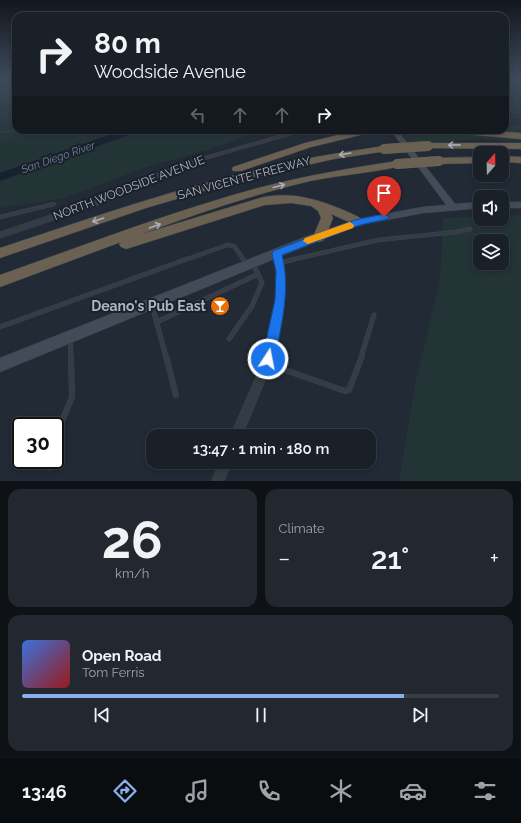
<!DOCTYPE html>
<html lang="en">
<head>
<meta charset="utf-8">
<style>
	:root { --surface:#1a2028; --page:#232830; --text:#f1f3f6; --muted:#9fa3a8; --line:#383e45; --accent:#89afed }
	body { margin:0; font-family:Raleway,sans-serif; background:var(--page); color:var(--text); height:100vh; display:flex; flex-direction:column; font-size:15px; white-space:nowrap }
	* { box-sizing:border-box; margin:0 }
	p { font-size:13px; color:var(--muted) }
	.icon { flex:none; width:22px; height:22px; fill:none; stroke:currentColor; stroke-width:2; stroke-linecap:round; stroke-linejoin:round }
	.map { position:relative; height:481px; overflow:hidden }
	.side { display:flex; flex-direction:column; gap:8px; padding:8px; background:#0e1216; flex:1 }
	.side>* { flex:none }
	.hud { position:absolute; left:12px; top:12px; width:497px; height:122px; border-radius:12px; box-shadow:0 2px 6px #0003,0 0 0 1px var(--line); background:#1a2028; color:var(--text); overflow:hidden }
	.needle { width:26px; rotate:20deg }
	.tools { position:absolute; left:473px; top:146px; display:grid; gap:8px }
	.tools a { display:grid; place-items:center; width:36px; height:36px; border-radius:8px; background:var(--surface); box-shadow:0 2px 6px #0003,0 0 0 1px var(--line); font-size:20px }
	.speed { position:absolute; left:12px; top:417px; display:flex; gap:8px; font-size:20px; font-weight:700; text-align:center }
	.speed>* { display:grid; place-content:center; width:52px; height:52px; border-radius:50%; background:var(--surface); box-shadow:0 2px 6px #0003,0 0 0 1px var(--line); line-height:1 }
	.speed .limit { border:2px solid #111; border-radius:6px; background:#fff; color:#111 }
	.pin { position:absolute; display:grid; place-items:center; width:34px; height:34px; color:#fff; margin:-41px -17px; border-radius:50% 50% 50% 0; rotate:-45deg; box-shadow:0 0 4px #0007 }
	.pin .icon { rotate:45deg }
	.me { position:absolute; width:44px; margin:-22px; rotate:11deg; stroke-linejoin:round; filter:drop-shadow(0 0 3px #0008) }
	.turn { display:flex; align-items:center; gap:14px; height:84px; padding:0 16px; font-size:18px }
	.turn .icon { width:52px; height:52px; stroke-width:2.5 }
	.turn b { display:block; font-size:28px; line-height:34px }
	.lanes { display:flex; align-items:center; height:38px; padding:0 16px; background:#0003; justify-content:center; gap:20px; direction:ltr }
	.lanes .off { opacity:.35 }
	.big { font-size:30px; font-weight:600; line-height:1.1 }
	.side .card { flex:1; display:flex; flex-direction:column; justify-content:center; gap:6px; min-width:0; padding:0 14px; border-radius:12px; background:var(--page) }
	.side .dial { align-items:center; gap:0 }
	.dial b { font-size:52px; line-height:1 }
	.song { display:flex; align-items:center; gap:12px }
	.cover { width:48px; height:48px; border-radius:6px; background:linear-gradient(135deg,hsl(220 70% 55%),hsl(0 70% 35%)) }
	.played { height:4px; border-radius:2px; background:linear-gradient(90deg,var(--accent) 80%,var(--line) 80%) }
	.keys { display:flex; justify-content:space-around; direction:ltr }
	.heat { display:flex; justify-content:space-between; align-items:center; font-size:22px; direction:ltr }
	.side .tiles { flex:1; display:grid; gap:8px; grid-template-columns:1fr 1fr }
	.card:last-child { grid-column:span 2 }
	.trip { position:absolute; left:146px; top:429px; width:230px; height:40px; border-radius:12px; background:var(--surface); box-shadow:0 2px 6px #0003,0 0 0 1px var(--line); font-weight:600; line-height:40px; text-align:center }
	.tabs { display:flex; height:64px; justify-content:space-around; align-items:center; background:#0a0d10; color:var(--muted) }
	.tabs .icon { width:28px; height:28px }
	.tabs .current { color:var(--accent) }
	.tabs b { font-size:18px; color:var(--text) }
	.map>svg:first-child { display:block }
	.green { fill:#233436; fill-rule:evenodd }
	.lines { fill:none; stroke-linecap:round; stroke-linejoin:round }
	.river { fill:#162131; fill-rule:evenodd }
	.service-far2-casing { stroke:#3e454f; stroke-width:4.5 }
	.service-far1-casing { stroke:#3e454f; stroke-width:5 }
	.service-casing { stroke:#3e454f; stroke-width:6 }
	.minor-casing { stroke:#3e454f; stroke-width:1 }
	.tertiary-casing { stroke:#3e454f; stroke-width:1 }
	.secondary-casing { stroke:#3e454f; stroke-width:1 }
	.motorway-casing { stroke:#3f4650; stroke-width:1 }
	.path { stroke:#3c4d4e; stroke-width:1; stroke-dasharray:1.5 1.5; stroke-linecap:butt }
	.service-far2 { stroke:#353c45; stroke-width:3.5 }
	.service-far1 { stroke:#353c45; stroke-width:4 }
	.service { stroke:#353c45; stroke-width:5.5 }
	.minor { fill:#353c45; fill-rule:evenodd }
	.tertiary { fill:#353c45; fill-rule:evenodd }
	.secondary { fill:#434b58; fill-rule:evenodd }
	.motorway { fill:#6b6152; fill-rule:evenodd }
	.motorway-bridge-casing { stroke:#3f4650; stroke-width:10; stroke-linecap:butt }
	.motorway-bridge { stroke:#6b6152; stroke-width:10 }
	.oneway { stroke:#a8aeb7 }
	.route { fill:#1a73e8; stroke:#114b97 }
	.slow { fill:#f59e0b }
	.labels { text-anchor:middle; stroke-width:4; stroke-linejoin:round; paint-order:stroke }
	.far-water-label { font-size:11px; font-style:italic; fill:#6b819e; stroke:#1a212a }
	.street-label { font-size:12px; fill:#afb6c2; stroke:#1a212a }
	.near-poi-label { font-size:14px; font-weight:bold; fill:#afb6c2; stroke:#1a212a; text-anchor:end }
</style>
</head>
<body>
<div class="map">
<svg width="521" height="481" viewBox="0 0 521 481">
	<rect width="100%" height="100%" fill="#222a35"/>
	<path class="green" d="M0,79H16V130H262L213,148L144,168L65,198L0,208Z
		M505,83L521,84V114L505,112Z
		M505,125H521V142L479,139L410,145L399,130H505Z
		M521,215V481H399L416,380L440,280L443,218L480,217V219H502V216ZM480,241H502V263H480Z"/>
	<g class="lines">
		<path class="river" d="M123,130H143L142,132L129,135L0,181V173Z"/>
		<g class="service-far2-casing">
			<path id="service-far2" d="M0,217L54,204
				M185,260L227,245L234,246L244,260
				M291,260L378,240L456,232L470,229"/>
		</g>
		<g class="service-far1-casing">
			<path id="service-far1" d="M243,259L246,264
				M279,263L295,259
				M152,305L166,357
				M157,322L258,274L252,263
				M0,327L187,259
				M70,338L71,357
				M229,339L252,306L262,283L258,274
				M361,357L374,315"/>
		</g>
		<g class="service-casing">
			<path id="service" d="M166,356L176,395
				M268,364L345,391L349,390L362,356
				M55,438L72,397L71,356
				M49,468L51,460"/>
		</g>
		<g class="minor-casing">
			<path id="minor" d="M276,251L279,252L280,254L285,271L284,300L274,359L242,436H230L264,359L276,300L277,271L272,254L273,252Z
				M220,462H232L224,481H212Z"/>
		</g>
		<g class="tertiary-casing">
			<path id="tertiary" d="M298,130H308L186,165L98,205L0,238V232L92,201L182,163Z"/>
		</g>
		<g class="secondary-casing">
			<path id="secondary" d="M391,130H397L455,204L480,202V208L423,213L359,225L318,241L0,372V358L310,235L358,219L423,207L446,205Z
				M502,202H521V208H502Z"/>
		</g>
		<g class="motorway-casing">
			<path id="motorway" d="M359,130H374L373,132L311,147L241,171H233L232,169L233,167L305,143Z
				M446,130H481L521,133V139L450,133Z
				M428,143H521V149L425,148L423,146L425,144Z
				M384,146L387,147L389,149L387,151L334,159L241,180L146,208L0,258V248C94,217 188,184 285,163C318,156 351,151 384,146Z
				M502,156L521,157V163L502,162Z
				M480,157V163L439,164L434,161L439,158Z
				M397,161L401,162L402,164L401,166C371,173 340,175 310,181C252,195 195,214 139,235L260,198C290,190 321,200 348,212C354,215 361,217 364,222L362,225L358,226L331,214L333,218L324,240L319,242L314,240L313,237L321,218L318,211L311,206L291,203L265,205L126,249L121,247L119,244L121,242L0,287V275C85,245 170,212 258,188C304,176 350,168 397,161Z"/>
		</g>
		<path class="path" d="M0,132L28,130"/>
		<use href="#service-far2" class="service-far2"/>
		<use href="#service-far1" class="service-far1"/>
		<use href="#service" class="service"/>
		<use href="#minor" class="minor"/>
		<use href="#tertiary" class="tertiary"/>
		<use href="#secondary" class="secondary"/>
		<use href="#motorway" class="motorway"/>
		<g class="motorway-bridge-casing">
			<path id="motorway-bridge" d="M384,149L428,146
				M397,164L439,161"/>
		</g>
		<use href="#motorway-bridge" class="motorway-bridge"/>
	</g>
	<defs><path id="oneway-shaft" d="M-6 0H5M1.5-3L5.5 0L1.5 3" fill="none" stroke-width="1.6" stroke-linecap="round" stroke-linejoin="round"/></defs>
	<g class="oneway">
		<use href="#oneway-shaft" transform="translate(454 145) rotate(179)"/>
		<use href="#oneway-shaft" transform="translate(345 154) rotate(170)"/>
		<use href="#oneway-shaft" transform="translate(279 186) rotate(-15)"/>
		<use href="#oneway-shaft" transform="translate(98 220) rotate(161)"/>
		<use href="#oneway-shaft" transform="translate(155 226) rotate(-20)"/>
	</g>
	<linearGradient id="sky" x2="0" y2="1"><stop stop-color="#13171d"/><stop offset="0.54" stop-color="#3e4a5c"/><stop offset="1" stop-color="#3e4a5c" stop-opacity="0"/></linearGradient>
	<rect width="521" height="146" fill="url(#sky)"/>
	<path class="route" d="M384,214L389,217L387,219L360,225L282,255C291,290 281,325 275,359L273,364L268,366L264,364L262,359L275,300L276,271L272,254L273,251L355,220Z"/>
	<path class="slow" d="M350,222L354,225L353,228L308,244L303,241L305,238Z"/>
	<defs>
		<g id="bar-disc" transform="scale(1)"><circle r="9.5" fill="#e8710a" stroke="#1a212a"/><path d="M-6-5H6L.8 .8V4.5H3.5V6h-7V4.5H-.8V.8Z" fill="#fff"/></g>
	</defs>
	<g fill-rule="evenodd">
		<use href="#bar-disc" x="220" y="306"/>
	</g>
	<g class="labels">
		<g class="far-water-label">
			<text transform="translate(58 157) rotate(-19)" y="4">San Diego River</text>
		</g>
		<g class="street-label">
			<text transform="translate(244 178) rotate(-15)" y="4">SAN VICENTE FREEWAY</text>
			<text transform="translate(129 188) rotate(-21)" y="4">NORTH WOODSIDE AVENUE</text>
		</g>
		<g class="near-poi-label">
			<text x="206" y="311">Deano's Pub East</text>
		</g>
	</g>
</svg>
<div class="tools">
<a><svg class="needle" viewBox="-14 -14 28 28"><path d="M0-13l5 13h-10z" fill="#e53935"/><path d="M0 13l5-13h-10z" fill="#9fa3a8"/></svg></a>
<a><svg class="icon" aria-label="sound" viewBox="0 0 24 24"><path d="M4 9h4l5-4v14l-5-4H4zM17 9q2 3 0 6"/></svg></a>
<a><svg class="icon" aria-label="layers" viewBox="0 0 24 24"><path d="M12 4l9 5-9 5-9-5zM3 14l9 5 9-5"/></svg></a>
</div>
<div class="speed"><div class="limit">30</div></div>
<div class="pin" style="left:384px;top:217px;background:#d93025"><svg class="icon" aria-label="arrive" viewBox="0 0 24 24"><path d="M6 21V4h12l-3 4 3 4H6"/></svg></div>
<svg class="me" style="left:268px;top:359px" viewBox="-20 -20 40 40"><circle r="17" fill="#1a73e8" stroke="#fff" stroke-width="3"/><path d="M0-11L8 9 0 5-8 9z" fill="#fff"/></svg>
<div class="trip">13:47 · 1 min · 180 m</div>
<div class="hud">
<div class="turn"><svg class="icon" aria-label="right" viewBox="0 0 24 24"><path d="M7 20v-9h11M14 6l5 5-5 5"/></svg><div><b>80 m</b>Woodside Avenue</div></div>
<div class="lanes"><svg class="icon off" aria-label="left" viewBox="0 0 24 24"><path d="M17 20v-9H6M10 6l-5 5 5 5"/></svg><svg class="icon off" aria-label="ahead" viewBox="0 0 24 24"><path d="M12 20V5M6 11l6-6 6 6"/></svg><svg class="icon off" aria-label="ahead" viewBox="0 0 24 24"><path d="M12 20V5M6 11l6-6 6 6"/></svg><svg class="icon" aria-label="right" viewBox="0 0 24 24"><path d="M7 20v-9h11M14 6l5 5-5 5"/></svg></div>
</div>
</div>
<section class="side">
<div class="tiles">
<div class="card dial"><b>26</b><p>km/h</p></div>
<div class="card"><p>Climate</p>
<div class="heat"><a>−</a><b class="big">21°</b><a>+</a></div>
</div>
<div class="card">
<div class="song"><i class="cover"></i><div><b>Open Road</b><p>Tom Ferris</p></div></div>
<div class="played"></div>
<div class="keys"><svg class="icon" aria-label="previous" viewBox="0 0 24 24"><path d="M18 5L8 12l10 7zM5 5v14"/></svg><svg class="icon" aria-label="pause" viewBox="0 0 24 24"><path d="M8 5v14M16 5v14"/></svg><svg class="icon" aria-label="next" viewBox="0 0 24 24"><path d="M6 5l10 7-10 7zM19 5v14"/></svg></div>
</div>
</div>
</section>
<nav class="tabs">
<b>13:46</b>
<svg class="icon current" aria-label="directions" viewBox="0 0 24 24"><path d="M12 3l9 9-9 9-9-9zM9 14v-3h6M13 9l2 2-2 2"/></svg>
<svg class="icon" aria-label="music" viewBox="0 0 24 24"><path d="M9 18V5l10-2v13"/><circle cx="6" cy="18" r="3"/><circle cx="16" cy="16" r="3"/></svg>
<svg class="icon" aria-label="phone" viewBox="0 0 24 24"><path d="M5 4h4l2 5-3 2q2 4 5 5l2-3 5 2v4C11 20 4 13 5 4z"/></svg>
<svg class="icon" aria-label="climate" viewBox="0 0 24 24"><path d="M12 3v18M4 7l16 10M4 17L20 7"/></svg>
<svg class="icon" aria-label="car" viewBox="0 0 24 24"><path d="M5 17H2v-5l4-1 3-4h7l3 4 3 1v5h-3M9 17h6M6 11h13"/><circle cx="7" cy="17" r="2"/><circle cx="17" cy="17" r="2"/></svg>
<svg class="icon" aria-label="filters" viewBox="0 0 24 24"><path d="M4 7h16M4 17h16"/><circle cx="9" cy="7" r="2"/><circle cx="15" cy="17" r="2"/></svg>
</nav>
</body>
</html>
